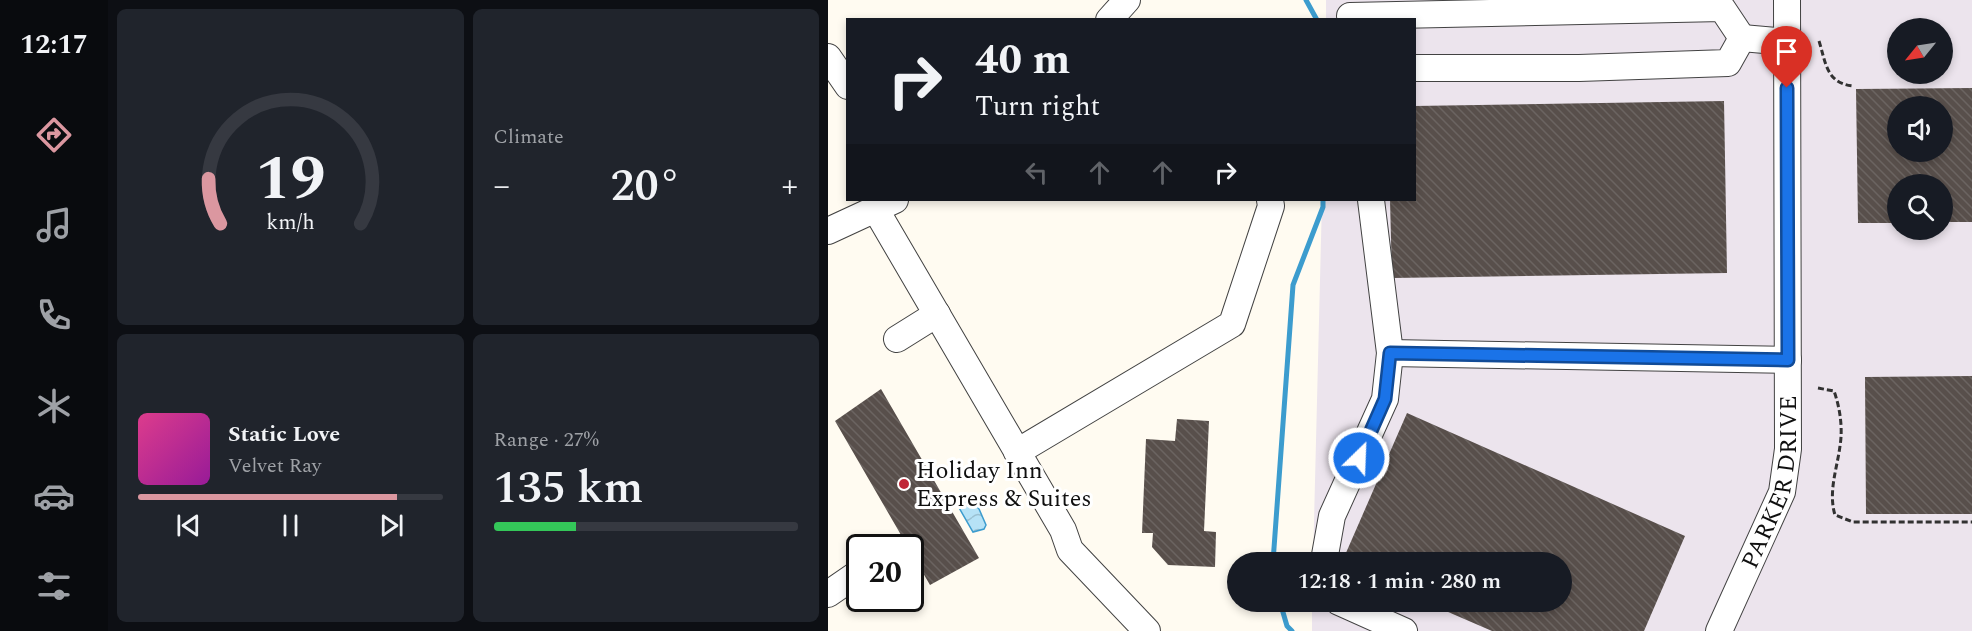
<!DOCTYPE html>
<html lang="en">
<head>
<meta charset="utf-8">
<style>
	:root { --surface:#171b24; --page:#20242c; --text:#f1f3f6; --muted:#9ea1a6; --line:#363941; --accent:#db97a0 }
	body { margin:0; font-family:Spectral,serif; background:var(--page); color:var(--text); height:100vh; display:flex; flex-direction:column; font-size:22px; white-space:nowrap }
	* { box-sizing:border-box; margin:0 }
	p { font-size:20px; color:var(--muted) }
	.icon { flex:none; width:33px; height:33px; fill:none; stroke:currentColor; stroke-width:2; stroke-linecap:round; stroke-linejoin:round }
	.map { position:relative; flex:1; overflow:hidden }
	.panel { display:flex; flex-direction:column; gap:9px; padding:9px; background:#0d0f14; width:720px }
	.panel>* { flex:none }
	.guide { position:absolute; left:18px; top:18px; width:570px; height:183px; border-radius:0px; box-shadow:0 3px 9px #0003; background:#171b24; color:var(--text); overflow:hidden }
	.needle { width:39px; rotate:240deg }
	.tools { position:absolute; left:1059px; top:18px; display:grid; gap:12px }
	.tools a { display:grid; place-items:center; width:66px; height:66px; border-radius:50%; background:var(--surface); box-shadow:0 3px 9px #0003; font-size:30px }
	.speed { position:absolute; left:18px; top:534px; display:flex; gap:12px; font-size:30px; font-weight:700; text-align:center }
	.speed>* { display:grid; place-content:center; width:78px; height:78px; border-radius:50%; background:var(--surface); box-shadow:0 3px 9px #0003; line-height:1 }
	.speed .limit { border:3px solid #111; border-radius:9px; background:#fff; color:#111 }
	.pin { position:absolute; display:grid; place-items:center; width:51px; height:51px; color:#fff; margin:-62px -26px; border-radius:50% 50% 50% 0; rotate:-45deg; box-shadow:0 0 6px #0007 }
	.pin .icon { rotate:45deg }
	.me { position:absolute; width:66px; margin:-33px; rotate:24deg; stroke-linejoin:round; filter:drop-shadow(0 0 4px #0008) }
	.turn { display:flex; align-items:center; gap:21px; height:126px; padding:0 30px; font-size:27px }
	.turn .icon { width:78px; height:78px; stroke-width:2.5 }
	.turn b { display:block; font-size:42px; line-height:51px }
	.lanes { display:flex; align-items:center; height:57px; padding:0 30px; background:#0003; justify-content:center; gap:30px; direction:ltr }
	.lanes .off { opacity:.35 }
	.big { font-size:45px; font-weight:600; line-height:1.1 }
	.panel .tile { flex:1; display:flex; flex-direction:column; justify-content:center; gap:9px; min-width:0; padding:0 21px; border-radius:9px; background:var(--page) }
	.panel .dial { align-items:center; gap:0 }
	.dial svg { height:156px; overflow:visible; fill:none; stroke:var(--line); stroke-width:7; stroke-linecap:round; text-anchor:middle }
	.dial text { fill:var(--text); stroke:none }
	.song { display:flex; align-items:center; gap:18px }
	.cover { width:72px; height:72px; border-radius:9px; background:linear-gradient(135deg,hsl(330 70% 55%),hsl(300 70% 35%)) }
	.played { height:6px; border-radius:3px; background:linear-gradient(90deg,var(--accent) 85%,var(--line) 85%) }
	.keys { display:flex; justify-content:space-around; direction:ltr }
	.heat { display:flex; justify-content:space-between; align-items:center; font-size:33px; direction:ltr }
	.charge { height:9px; border-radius:4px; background:linear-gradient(90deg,#34c759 27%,var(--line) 0) }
	.panel .tiles { flex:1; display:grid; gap:9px; grid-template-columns:repeat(2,1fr) }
	.trip { position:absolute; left:399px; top:552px; width:345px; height:60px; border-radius:30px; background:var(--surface); box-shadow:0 3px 9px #0003; font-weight:600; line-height:60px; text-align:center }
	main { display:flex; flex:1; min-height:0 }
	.tab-bar { display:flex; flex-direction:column; width:108px; justify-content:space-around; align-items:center; background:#090b0e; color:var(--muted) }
	.tab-bar .icon { width:42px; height:42px }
	.tab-bar .current { color:var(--accent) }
	.tab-bar b { font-size:27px; color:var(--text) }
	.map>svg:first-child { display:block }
	.industrial { fill:#ece4ed; fill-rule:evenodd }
	.water { fill:url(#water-waves); stroke:#3c9cce; stroke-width:1.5 }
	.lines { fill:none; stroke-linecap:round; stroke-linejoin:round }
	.stream { stroke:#3c9cce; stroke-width:5 }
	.building { fill:url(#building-back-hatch); fill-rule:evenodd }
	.minor-casing { stroke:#424242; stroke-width:28 }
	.path { stroke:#313131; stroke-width:3; stroke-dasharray:6 3; stroke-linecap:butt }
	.minor { stroke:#fff; stroke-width:26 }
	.route-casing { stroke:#114b97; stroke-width:15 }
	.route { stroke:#1a73e8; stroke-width:10 }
	.poi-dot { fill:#c02636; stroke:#fff; stroke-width:2 }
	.labels { text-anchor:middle; stroke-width:6; stroke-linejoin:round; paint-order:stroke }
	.poi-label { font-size:24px; fill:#0f0f0f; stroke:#fff; text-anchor:start }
	.street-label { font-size:24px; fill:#0f0f0f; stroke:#fff }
</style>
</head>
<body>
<main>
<nav class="tab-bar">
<b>12:17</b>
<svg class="icon current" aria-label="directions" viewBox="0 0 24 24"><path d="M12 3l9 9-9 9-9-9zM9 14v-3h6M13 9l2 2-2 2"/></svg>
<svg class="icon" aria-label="music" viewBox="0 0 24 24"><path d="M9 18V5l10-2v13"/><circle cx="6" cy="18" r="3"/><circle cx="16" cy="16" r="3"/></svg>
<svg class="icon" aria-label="phone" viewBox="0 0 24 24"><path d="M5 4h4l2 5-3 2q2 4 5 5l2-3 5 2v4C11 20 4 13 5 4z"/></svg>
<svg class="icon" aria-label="climate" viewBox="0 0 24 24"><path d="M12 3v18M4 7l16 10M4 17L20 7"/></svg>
<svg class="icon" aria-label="car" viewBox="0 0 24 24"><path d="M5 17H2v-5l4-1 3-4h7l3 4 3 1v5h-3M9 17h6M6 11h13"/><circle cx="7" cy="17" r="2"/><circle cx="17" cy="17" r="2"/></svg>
<svg class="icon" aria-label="filters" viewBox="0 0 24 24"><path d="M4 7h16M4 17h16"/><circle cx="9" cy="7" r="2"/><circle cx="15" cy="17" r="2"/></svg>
</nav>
<section class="panel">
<div class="tiles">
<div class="tile dial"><svg viewBox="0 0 100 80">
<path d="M14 69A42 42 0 1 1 86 69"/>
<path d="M14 69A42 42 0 0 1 8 46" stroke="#db97a0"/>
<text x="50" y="56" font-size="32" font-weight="700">19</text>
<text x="50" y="72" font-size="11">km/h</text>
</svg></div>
<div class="tile"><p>Climate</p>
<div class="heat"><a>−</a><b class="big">20°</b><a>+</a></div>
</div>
<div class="tile">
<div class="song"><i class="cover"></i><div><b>Static Love</b><p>Velvet Ray</p></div></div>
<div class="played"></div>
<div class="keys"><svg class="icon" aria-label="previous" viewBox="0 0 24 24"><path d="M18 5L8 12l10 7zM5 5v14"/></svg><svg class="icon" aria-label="pause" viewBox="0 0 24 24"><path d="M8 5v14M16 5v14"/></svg><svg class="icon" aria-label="next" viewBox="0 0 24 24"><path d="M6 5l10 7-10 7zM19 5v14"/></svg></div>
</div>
<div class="tile"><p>Range · 27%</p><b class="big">135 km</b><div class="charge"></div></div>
</div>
</section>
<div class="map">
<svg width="1144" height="631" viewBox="0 0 1144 631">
	<defs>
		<pattern id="water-waves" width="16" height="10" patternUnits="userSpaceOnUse" patternTransform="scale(1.5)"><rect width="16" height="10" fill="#b6e2f6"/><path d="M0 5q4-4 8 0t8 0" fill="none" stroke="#9bc1d2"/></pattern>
		<pattern id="building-back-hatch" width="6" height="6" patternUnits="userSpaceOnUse" patternTransform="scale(1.5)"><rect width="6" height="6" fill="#584f4b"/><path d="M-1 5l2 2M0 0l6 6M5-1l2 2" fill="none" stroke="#6b6461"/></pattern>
	</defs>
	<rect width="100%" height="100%" fill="#fffbf1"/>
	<path class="industrial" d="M498,0H1144V631H484V602H734V562H485L494,200H586V20L498,19ZM1070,28H1114V74H1070ZM1070,106H1114V152H1070ZM1070,184H1114V230H1070Z"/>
	<path class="water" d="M142,499L151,509L158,525L156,529L145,532L130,506Z"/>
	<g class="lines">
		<path class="stream" d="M478,0L489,20
			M445,562L465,285L495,207V200
			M452,602L459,626L464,631"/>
	</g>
	<path class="building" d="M1144,88V222H1114V184H1070V223H1030L1028,89ZM1070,106H1114V152H1070Z
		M896,101L899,273L564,278L562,200H586V106Z
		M1144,376V514H1038L1037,377Z
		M53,389L151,558L102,585L7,421Z
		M579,413L857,536L816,631H664L597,602H734V562H514Z
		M349,419L381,421L376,531L388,532L387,567L340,565L324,547L325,533H314L318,439L347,441Z"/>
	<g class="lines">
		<g class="minor-casing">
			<g id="minor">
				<path d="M522,16L894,8L914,38"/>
				<path d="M281,20L299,0"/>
				<path d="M914,38L959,42"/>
				<path d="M0,57L20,86"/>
				<path d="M586,68H751L900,63L914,38"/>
				<path d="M48,210L235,530L242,550L319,631"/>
				<path d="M0,231L67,200"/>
				<path d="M69,339L109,314"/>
				<path d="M562,353L960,360"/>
				<path d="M189,452L404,324L443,206L442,200"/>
				<path d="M498,562L497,555L504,516L557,399L562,353L543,200"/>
				<path d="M0,594L32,572"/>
				<path d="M511,602L576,631"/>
				<path id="s1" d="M891,631L954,492L960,449L959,0"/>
			</g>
		</g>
		<path class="path" d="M991,41C998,63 998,83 1025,86
			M990,388L1006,391C1012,408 1015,428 1012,446C1009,469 1000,492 1007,515L1025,522H1144"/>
		<use href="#minor" class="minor"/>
	</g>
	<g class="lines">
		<g class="route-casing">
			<path id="route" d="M531,458L557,399L562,353L960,360L959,88"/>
		</g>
		<use href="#route" class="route"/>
	</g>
	<circle class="poi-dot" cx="76" cy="484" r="6"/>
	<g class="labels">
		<g class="poi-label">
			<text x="88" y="478">Holiday Inn<tspan x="88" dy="28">Express &amp; Suites</tspan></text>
		</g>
		<g class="street-label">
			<text dy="8" stroke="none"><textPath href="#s1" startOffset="160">PARKER DRIVE</textPath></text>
		</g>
	</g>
</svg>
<div class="tools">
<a><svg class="needle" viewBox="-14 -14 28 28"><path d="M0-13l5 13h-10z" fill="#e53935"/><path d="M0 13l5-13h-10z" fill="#9ea1a6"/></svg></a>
<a><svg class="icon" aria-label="sound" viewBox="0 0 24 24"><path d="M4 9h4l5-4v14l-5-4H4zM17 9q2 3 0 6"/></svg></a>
<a><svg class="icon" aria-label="search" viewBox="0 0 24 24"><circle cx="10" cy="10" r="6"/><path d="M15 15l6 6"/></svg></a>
</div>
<div class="speed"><div class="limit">20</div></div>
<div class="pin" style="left:959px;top:88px;background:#d93025"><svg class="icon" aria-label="arrive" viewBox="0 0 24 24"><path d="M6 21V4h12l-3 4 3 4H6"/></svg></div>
<svg class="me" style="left:531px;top:458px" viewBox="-20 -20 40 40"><circle r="17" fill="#1a73e8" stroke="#fff" stroke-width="3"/><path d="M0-11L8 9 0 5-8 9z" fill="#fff"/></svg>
<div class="trip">12:18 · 1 min · 280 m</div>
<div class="guide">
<div class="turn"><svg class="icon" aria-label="right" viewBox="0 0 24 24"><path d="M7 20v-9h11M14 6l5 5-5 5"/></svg><div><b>40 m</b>Turn right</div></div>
<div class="lanes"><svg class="icon off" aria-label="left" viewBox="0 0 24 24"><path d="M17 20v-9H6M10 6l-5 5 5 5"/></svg><svg class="icon off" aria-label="ahead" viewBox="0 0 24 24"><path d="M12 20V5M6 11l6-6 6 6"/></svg><svg class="icon off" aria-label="ahead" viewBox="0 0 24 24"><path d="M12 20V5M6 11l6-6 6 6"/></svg><svg class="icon" aria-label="right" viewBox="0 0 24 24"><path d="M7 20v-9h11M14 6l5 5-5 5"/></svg></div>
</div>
</div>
</main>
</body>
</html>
